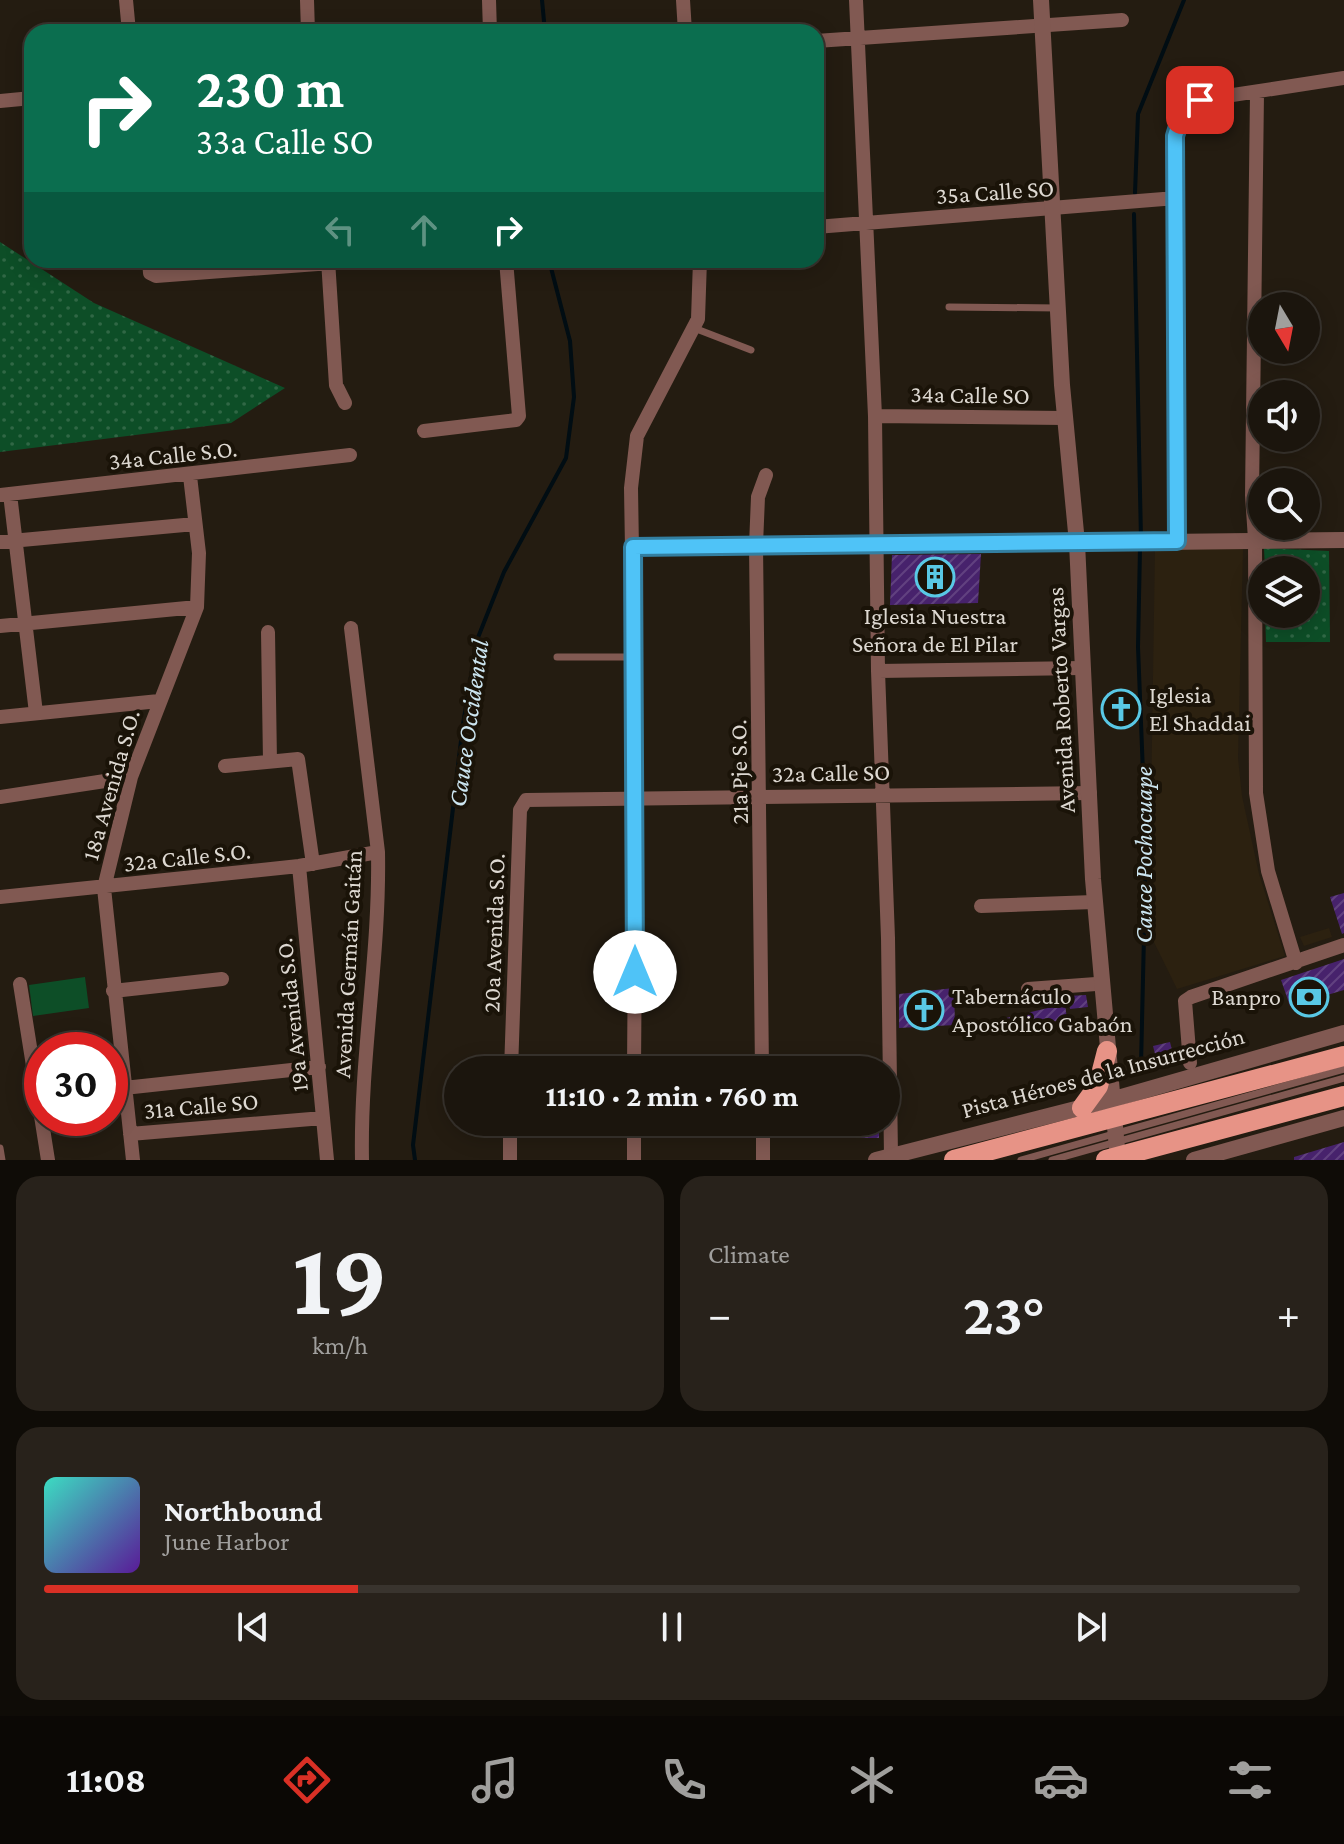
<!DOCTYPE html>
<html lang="en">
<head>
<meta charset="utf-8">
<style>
	:root { --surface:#1b150d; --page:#28221b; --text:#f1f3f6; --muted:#a09f9d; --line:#39342e; --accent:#d93025 }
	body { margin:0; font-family:"Crimson Pro",serif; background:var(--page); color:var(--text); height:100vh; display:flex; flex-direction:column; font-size:30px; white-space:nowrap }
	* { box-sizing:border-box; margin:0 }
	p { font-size:26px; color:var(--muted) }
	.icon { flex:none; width:44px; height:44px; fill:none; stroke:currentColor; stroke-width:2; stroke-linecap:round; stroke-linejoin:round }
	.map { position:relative; height:1160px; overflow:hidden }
	.details { display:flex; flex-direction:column; gap:16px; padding:16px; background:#0f0c07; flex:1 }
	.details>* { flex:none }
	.top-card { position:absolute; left:24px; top:24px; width:800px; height:244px; border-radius:24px; box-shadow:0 4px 20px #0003,0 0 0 2px var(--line); background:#0b6e4f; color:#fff; overflow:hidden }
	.needle { width:52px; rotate:170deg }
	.controls { position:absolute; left:1248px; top:292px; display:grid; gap:16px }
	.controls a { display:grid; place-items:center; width:72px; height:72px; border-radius:50%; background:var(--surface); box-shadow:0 4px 20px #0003,0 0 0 2px var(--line); font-size:40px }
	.speed { position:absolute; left:24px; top:1032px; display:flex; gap:16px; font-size:40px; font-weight:700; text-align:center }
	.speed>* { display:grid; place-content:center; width:104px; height:104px; border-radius:50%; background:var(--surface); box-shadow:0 4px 20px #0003,0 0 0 2px var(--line); line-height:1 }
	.speed .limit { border:12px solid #d22; background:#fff; color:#111 }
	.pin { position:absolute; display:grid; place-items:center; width:68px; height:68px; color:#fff; margin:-34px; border-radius:16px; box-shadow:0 4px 12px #0006 }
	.me { position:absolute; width:88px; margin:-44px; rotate:0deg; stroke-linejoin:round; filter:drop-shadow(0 0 6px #0008) }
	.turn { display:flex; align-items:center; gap:28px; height:168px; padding:0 40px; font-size:36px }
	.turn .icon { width:104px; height:104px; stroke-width:2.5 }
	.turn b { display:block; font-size:56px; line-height:68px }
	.lanes { display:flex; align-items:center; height:76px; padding:0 40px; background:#0003; justify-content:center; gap:40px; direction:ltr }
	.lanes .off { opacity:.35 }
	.big { font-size:60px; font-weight:700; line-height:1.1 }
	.details .tile { flex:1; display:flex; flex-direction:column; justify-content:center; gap:12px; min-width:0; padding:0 28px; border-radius:24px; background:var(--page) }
	.details .dial { align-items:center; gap:0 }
	.dial b { font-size:104px; line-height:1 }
	.song { display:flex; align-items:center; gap:24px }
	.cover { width:96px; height:96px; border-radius:12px; background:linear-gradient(135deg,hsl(170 70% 55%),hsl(270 70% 35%)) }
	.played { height:8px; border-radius:4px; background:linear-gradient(90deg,var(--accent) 25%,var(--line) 25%) }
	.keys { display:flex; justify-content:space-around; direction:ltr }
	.heat { display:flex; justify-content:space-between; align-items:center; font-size:44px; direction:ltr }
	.details .tiles { flex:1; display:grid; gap:16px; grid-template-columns:1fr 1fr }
	.tile:last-child { grid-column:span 2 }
	.trip { position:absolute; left:444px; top:1056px; width:456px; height:80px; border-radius:40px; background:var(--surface); box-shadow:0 4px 20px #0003,0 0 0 2px var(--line); font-weight:700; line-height:80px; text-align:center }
	.tab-bar { display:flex; height:128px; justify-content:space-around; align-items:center; background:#0b0805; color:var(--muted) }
	.tab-bar .icon { width:56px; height:56px }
	.tab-bar .active { color:var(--accent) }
	.tab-bar b { font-size:36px; color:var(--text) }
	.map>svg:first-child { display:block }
	.built { fill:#2c2110 }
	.park { fill:url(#park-dots) }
	.pitch { fill:#0d4e27 }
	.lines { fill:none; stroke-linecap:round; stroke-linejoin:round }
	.stream { stroke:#010d13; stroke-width:4 }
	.building { fill:url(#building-hatch) }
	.service { stroke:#815952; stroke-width:7 }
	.minor { stroke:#815952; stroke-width:14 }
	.tertiary { stroke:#815952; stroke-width:16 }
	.primary { stroke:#e79386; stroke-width:20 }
	.route-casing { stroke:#337fa1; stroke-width:20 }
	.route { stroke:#4fc3f7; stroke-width:14 }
	.labels { text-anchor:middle; stroke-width:8; stroke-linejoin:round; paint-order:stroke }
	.street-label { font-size:24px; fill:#ddd8d1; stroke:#1a1308 }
	.poi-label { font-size:24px; fill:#ddd8d1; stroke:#1a1308; text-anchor:start }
	.water-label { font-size:26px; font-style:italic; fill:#cce5f0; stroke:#1a1308 }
</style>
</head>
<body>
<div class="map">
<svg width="1344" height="1160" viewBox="0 0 1344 1160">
	<defs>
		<pattern id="park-dots" width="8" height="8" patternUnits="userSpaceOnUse" patternTransform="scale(2)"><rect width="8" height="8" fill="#0d4e27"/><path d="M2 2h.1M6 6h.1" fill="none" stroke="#306745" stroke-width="1.8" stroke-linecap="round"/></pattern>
		<pattern id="building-hatch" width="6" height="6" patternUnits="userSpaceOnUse" patternTransform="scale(2)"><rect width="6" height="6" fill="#47226c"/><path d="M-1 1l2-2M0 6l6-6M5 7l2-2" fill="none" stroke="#614180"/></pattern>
	</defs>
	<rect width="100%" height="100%" fill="#241c11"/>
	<path class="built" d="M1155,548L1243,549L1238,758L1242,796L1259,874L1285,956L1177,989L1149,932Z
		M1329,928L1332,937L1304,946L1300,937Z"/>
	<path class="park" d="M0,242L94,303L285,388L231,423L0,452Z
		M1264,548L1329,551L1330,642H1266L1265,614H1306V570H1265Z"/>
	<path class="pitch" d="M85,977L89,1008L33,1016L29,985Z"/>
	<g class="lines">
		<path class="stream" d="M542,0L545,32
			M1135,193L1138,114L1184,0
			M1134,214L1141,539
			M1140,548L1138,647L1146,849L1141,1065
			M415,1160L413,1145L463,724L477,640L504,572L566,458L574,397L570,341L549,260"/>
	</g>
	<path class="building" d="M981,554L978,603L890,605L892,555Z
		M1121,692V698L1134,697L1135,720L1108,722L1107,693Z
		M1344,893V933L1342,934L1330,897Z
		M1344,959V990L1290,1006L1281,980Z
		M954,988L955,1025L899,1028V994Z
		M1086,995L1088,1007L1070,1009L1068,996Z
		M1065,1004L1067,1019L988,1034L989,1022Z
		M1170,1042L1173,1054L1156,1058L1153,1046Z
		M856,1122H879V1138H854Z
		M1344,1142V1160H1294V1157Z"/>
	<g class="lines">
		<path class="service" d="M949,307L1058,308
			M694,328L751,350
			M557,657H633
			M0,1148L2,1160
			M1021,1160L1344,1069
			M1052,1160L1344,1078"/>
		<path class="minor" d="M126,0L129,32
			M307,0L308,32
			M489,0L490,32
			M683,0L685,32
			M856,0L875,416L878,671L888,938L891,1156
			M816,41L1122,20
			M1257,93L1252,495L1255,539L1256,793L1268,871L1296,963
			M0,101L32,98
			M816,227L1176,198
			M149,260L150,273L156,276L372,260
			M328,260L336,385L345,403
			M875,416L1064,418
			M424,431L516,420L519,416L506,260
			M10,494L36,713
			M0,495L350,455
			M1177,541L1175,136L1183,110L1200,100L1344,78
			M0,542L195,524
			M633,547L1077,543
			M0,626L197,607
			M351,628L378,852C380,955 360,1057 362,1160
			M268,632L270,762
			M878,671L1081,668
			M0,717L159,701
			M225,766L298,759L313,864
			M0,797L131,777
			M299,866L327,1160
			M0,897L299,866L378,852
			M981,906L1094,902
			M20,984L48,1160
			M1028,989L1096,984
			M113,991L222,979
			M1190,1063L1185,1001L1191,997L1344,945
			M511,1070L520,810L526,800L1090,793
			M634,1070L636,798L631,488L637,436L698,319L700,260
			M762,1070L756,545L758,497L766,475
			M124,1088L319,1067
			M763,1122V1160
			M130,1134L323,1118
			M133,1160L104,888L131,777L197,607L199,553L190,476
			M510,1160V1122
			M634,1160V1122"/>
		<path class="tertiary" d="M1041,0L1062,385L1077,543L1093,879L1118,1160
			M1077,543L1344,540
			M876,1160L1111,1100L1344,1033
			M1194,1160L1344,1118"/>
		<path class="primary" d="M1082,1108L1098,1086L1107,1051
			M954,1160L1344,1056
			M1106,1160L1344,1096"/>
	</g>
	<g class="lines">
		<g class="route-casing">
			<path id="route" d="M635,972L633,547L1177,541L1175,136L1183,110L1200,100"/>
		</g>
		<use href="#route" class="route"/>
	</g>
	<defs>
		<g id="building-ring" transform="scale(2)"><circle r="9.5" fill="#1a1308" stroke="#59c8e5" stroke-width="1.5"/><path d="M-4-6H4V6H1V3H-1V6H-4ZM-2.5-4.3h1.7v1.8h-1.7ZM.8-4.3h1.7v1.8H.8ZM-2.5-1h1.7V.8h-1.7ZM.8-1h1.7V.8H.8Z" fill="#59c8e5"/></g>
		<g id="church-ring" transform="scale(2)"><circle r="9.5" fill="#1a1308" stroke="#59c8e5" stroke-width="1.5"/><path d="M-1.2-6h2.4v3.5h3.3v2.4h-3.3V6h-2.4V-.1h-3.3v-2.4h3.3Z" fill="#59c8e5"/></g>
		<g id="bank-ring" transform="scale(2)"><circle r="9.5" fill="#1a1308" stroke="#59c8e5" stroke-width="1.5"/><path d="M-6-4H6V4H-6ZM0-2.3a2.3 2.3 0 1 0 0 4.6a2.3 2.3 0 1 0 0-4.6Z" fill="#59c8e5"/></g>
	</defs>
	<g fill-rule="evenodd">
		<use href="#building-ring" x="935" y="577"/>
		<use href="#church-ring" x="1121" y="709"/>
		<use href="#bank-ring" x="1309" y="997"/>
		<use href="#church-ring" x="924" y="1010"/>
	</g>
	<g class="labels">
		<g class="street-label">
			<text transform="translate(995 192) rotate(-4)" y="8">35a Calle SO</text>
			<text transform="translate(970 395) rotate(1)" y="8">34a Calle SO</text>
			<text transform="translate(173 455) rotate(-6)" y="8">34a Calle S.O.</text>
			<text transform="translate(1061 700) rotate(-93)" y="8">Avenida Roberto Vargas</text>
			<text transform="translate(739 772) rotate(-91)" y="8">21a Pje S.O.</text>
			<text transform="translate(831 773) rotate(-1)" y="8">32a Calle SO</text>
			<text transform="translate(111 785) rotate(-74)" y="8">18a Avenida S.O.</text>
			<text transform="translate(187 857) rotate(-6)" y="8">32a Calle S.O.</text>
			<text transform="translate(494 933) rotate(-88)" y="8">20a Avenida S.O.</text>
			<text transform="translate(348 964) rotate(-87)" y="8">Avenida Germán Gaitán</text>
			<text transform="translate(292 1015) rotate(-96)" y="8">19a Avenida S.O.</text>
			<text transform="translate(1103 1073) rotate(-15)" y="8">Pista Héroes de la Insurrección</text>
			<text transform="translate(201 1106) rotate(-5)" y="8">31a Calle SO</text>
		</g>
		<g class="poi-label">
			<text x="935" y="624" text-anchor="middle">Iglesia Nuestra<tspan x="935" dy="28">Señora de El Pilar</tspan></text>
			<text x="1149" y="703">Iglesia<tspan x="1149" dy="28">El Shaddai</tspan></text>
			<text x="952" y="1004">Tabernáculo<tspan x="952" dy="28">Apostólico Gabaón</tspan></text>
			<text x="1281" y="1005" text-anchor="end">Banpro</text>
		</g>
		<g class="water-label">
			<text transform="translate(468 723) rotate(-82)" y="9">Cauce Occidental</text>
			<text transform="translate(1143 855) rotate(-90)" y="9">Cauce Pochocuape</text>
		</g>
	</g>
</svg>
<div class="controls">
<a><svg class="needle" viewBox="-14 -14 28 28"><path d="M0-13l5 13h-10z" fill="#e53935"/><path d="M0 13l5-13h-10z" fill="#a09f9d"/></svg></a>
<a><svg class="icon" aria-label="sound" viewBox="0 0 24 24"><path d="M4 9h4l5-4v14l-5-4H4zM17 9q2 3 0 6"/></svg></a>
<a><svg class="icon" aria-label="search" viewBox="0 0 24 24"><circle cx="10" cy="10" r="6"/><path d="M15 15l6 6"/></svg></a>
<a><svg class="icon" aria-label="layers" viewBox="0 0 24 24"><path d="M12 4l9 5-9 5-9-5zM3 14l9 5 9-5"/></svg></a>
</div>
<div class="speed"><div class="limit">30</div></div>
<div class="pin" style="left:1200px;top:100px;background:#d93025"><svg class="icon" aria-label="arrive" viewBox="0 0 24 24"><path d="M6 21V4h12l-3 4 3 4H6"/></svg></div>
<svg class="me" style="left:635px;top:972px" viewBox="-20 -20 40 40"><circle r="19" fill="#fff"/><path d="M0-13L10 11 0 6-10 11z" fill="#4fc3f7"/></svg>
<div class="trip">11:10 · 2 min · 760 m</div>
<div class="top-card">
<div class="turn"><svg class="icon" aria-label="right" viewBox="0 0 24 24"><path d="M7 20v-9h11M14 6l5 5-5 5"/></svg><div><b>230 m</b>33a Calle SO</div></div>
<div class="lanes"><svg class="icon off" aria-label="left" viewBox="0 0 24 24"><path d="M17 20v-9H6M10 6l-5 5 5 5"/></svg><svg class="icon off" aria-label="ahead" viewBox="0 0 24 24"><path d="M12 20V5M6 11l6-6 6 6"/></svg><svg class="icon" aria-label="right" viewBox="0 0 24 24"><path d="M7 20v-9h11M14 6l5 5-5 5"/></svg></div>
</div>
</div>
<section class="details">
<div class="tiles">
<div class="tile dial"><b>19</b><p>km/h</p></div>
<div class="tile"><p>Climate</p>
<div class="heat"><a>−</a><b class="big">23°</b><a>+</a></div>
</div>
<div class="tile">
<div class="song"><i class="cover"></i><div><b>Northbound</b><p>June Harbor</p></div></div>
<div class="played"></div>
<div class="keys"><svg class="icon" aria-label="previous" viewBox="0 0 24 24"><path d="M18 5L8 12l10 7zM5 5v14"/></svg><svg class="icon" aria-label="pause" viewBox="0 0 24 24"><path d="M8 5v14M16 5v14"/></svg><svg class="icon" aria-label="next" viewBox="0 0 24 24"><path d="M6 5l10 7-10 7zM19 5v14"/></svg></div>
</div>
</div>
</section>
<nav class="tab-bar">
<b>11:08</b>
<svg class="icon active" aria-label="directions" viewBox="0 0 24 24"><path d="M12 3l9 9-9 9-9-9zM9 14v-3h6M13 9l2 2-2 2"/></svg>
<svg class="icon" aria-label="music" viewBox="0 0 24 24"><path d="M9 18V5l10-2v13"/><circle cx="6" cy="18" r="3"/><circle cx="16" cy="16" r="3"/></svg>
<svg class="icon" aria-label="phone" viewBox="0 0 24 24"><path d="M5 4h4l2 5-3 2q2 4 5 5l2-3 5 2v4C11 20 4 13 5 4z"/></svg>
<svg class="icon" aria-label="climate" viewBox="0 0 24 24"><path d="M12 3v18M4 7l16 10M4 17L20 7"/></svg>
<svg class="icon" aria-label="car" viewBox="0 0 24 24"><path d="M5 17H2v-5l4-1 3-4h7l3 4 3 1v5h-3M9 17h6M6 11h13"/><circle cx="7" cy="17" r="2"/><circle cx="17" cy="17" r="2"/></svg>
<svg class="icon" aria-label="filters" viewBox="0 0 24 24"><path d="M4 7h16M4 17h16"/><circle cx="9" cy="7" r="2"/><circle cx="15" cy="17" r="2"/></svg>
</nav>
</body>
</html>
